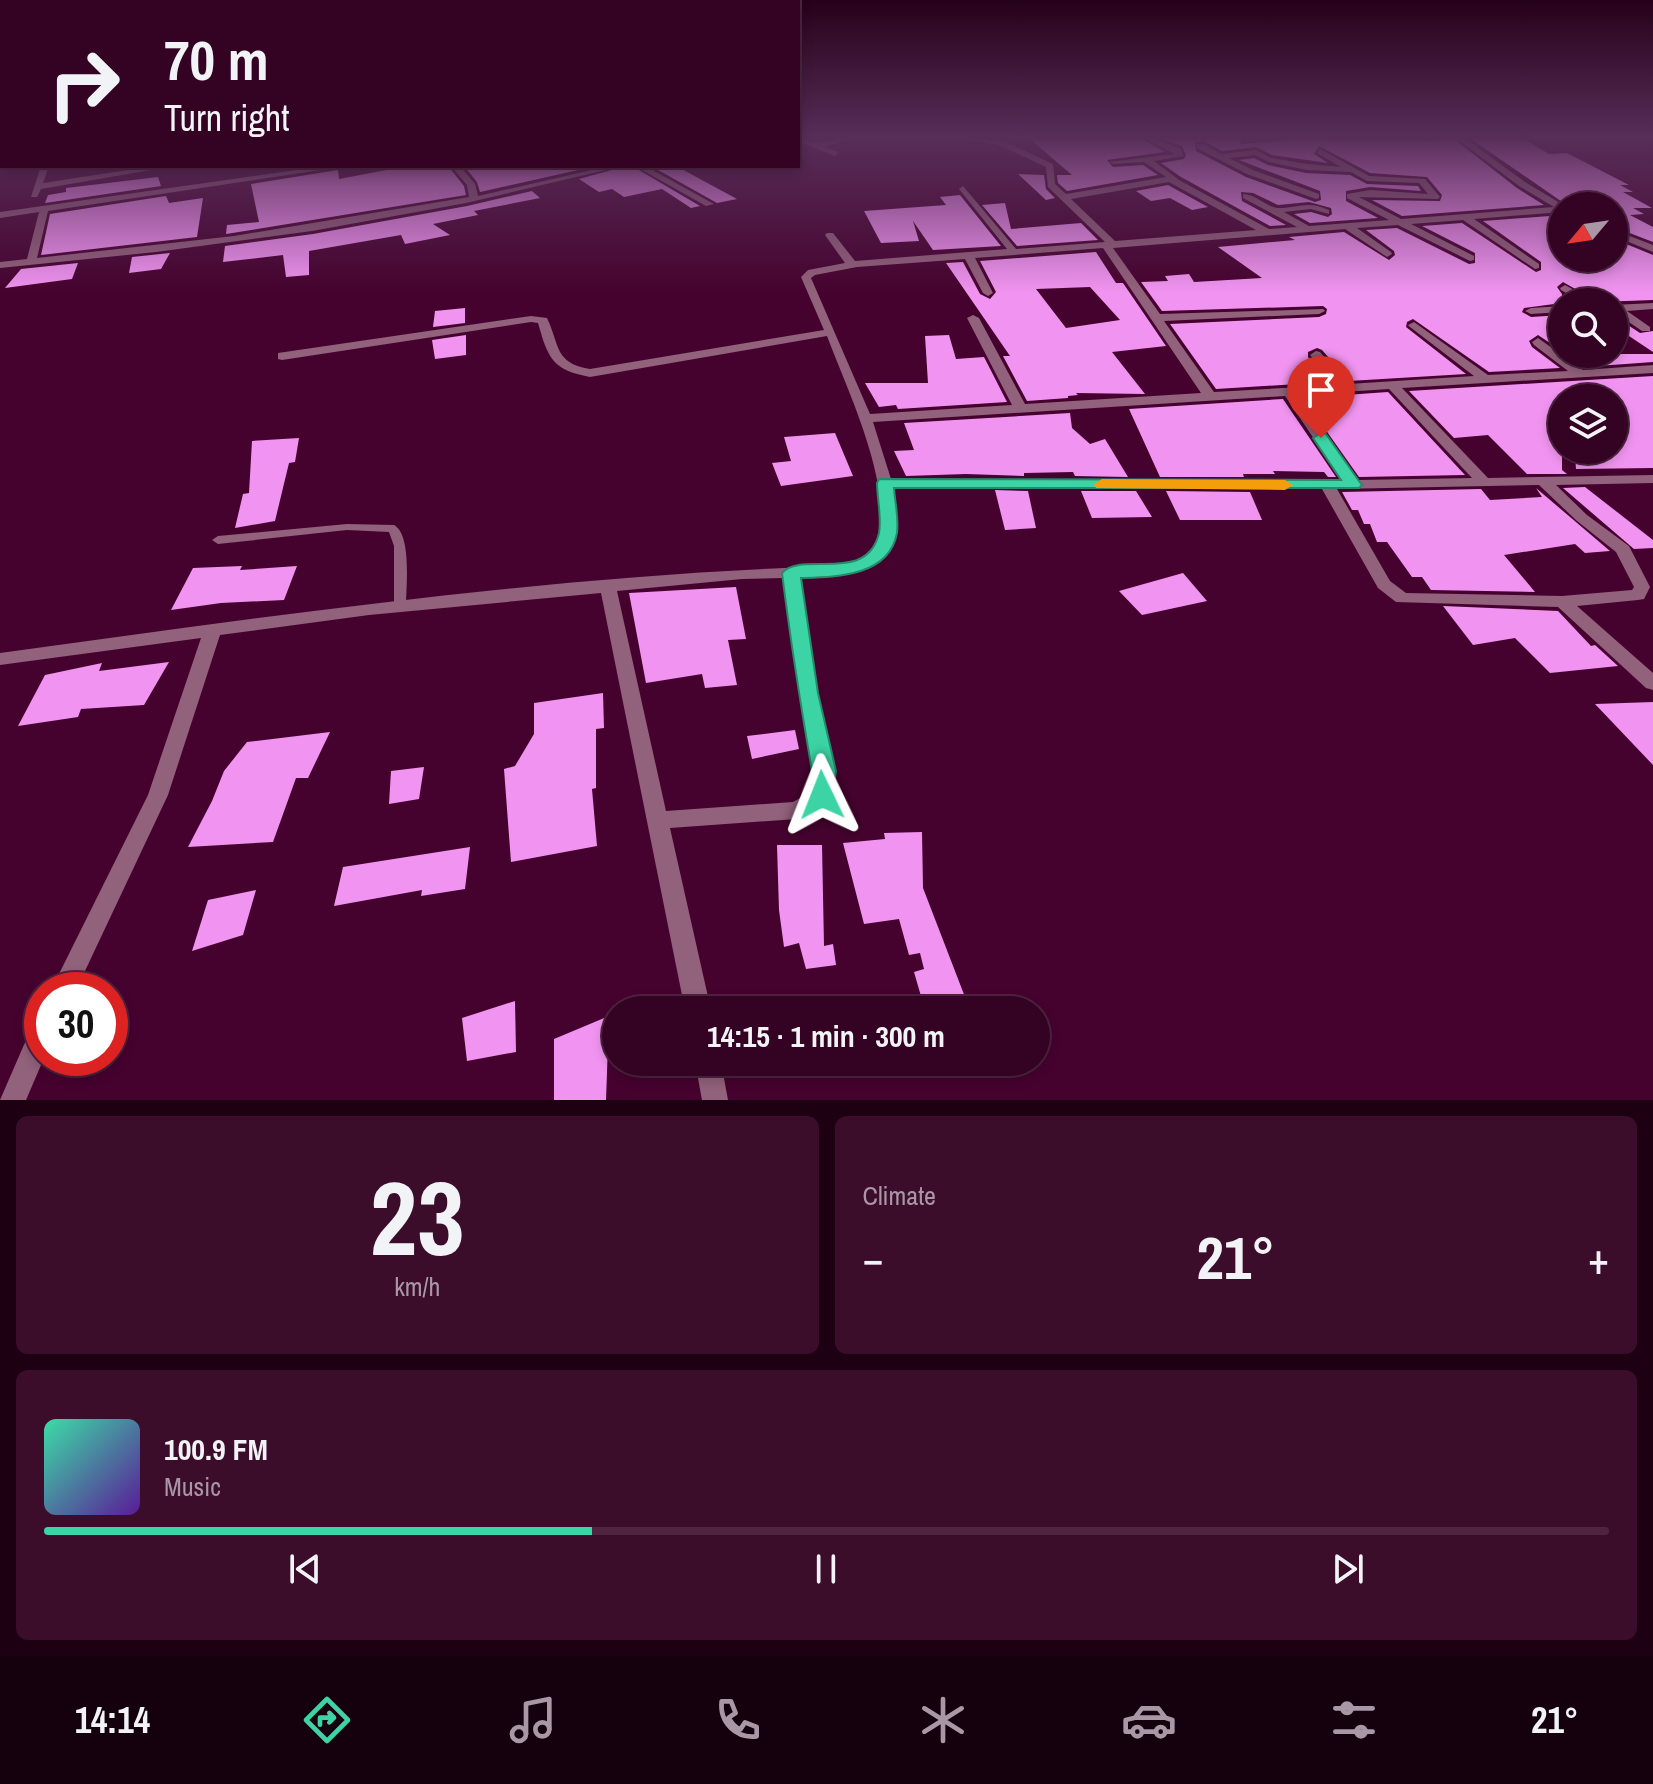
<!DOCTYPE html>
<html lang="en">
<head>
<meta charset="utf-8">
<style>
	:root { --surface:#340223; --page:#3c0c2b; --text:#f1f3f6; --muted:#a997a6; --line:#4e2441; --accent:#3cd4a4 }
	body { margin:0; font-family:"Archivo Narrow",sans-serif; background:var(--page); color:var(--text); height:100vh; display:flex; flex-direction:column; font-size:30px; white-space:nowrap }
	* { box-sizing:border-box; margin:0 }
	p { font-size:26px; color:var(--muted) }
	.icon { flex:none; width:44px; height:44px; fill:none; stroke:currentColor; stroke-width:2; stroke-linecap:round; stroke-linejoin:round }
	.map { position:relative; height:1100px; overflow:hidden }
	.sheet { display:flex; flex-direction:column; gap:16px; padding:16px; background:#1d0113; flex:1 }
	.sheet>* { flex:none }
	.banner { position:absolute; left:0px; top:0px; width:800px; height:168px; box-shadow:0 4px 12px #0003,0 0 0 2px var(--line); background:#340223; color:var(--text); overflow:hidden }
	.needle { width:52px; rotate:241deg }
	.controls { position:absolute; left:1548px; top:192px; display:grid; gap:16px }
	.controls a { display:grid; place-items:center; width:80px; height:80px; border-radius:50%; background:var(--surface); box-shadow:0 4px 12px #0003,0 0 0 2px var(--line); font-size:40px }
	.speed { position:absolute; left:24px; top:972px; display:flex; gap:16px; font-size:40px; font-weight:700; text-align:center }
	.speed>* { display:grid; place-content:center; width:104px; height:104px; border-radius:50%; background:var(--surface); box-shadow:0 4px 12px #0003,0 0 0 2px var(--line); line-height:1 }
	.speed .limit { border:12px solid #d22; background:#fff; color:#111 }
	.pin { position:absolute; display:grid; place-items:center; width:68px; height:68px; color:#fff; margin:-82px -34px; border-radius:50% 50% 50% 0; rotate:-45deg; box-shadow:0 0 8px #0007 }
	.pin .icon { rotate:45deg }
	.me { position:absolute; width:88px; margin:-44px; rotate:358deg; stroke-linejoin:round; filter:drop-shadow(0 0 6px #0008) }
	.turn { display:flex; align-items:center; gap:28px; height:168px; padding:0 32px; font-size:36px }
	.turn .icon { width:104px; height:104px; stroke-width:2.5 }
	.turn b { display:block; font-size:56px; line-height:68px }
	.big { font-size:60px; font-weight:700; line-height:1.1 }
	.sheet .tile { flex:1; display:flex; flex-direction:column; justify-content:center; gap:12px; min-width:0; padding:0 28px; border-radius:12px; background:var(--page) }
	.sheet .dial { align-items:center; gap:0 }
	.dial b { font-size:104px; line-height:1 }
	.song { display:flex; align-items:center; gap:24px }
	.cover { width:96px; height:96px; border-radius:12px; background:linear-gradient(135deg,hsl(160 70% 55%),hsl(270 70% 35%)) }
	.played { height:8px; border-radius:4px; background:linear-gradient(90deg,var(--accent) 35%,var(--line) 35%) }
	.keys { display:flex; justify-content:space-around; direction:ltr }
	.heat { display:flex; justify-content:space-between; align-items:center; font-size:44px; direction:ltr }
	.sheet .tiles { flex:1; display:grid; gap:16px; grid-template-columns:1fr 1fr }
	.tile:last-child { grid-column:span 2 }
	.trip { position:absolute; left:602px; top:996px; width:448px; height:80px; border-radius:40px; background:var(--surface); box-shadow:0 4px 12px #0003,0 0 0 2px var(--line); font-weight:700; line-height:80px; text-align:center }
	.menu { display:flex; height:128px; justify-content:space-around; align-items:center; background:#15010e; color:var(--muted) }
	.menu .icon { width:56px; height:56px }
	.menu .on { color:var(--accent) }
	.menu b { font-size:36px; color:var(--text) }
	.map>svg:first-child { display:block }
	.building { fill:#f194f1; fill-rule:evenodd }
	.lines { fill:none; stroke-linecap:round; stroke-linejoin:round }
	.service { fill:#92617b; fill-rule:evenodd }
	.minor { fill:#92617b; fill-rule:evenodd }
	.route { fill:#3cd4a4; stroke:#278a6b; stroke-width:2 }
	.slow { fill:#f59e0b }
</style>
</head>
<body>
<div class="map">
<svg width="1653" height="1100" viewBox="0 0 1653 1100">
	<rect width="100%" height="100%" fill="#46022f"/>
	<path class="building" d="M1030,139H1142L1165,152L1107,160L1113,167L1143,165L1158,175L1067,191L1058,183L1057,175H1072Z
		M1162,139H1240L1241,144L1297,139L1438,141V139H1454L1517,188L1544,205L1402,216L1372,200L1440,201L1442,195L1427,177L1370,173L1319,146L1314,154L1328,163L1272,155L1256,147L1222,151L1204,141L1195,142L1196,151L1246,177L1315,202L1321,200L1320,191L1239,160L1254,158L1268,165L1306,173L1350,175L1367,184L1418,186L1421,191L1370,187L1346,191V201L1378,218L1310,223L1294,214L1311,212L1328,217L1332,214L1331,208L1309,202L1278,205L1253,193L1241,192L1242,201L1286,225L1270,226L1181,177L1161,163L1184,159L1186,155L1182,146Z
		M1471,139H1524L1549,154L1567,153L1629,185H1620L1633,192H1623L1652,208H1633L1644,214L1630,215L1653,227V242L1614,227V206H1568Z
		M429,166H448L464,186L466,195L226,234L227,225L259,222L251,184L338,170L339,179L402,167L403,170Z
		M464,166H596L480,192L477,182Z
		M626,166H632L700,206L691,208L662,189L624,197L612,189L599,192L579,179Z
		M651,166H676L737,199L717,203Z
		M1018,174L1044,175L1046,189L1055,198L1046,200Z
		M158,177L161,186L45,203L48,195L66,192V188Z
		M1168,185L1208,207L1192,210L1170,198L1151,201L1136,191Z
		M532,191L540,198L474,211L478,215L433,224L450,235L405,244L401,235L309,251V275L286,277L283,255L223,262L225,246L313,234L467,206Z
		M960,195L1001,246L933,250L913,221L919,241L881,243L864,211L946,205L940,197Z
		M166,196L169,203L203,198L197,237L41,255L50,214Z
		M1005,203L1011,229L1081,223L1098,240L1017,246L982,205Z
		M1562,215V258H1614V239L1653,255V300L1598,302L1563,282L1557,287L1562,294V303L1524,308L1522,312L1531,317L1562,315V351L1538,335L1529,341L1532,347L1560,368L1489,372L1413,319L1407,322L1406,327L1466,374L1349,381L1322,350L1317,348L1308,352V357L1329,382L1216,389L1170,324L1319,317L1326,314L1327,309L1323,306L1162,311L1141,282L1168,281L1165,276L1189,274L1194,282L1262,278L1218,247L1295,240L1289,237L1344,232L1389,260L1395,255L1394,251L1366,230L1397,228L1469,264L1475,263V253L1422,226L1462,223L1536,272L1541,270V262L1483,221Z
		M1096,252L1116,283H1123L1166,346L1112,352L1145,394L1076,393L1078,395L1068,396V398L1027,401L1003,356H1010L946,263L963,262L980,294L990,299L996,292L980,261ZM1090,287L1120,320L1066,328L1036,289Z
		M170,253L161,269L129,273L132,257Z
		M78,263L72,279L5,288L21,269Z
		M465,308V323L433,327L435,311Z
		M1614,316L1640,333L1653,331V352L1614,326Z
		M466,335V355L435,359L432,340Z
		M949,335L956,359L984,357L1007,402L898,409L896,405L879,407L865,383H928L925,336Z
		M1566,354H1653V362L1584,367Z
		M1653,376V468L1576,469L1575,455L1614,451V398H1562V470L1567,474H1527L1488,435L1454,438L1409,391Z
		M1388,392L1465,475L1359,477L1303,398Z
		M1283,399L1336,477H1328L1324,472L1273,471L1275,474H1243L1244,477H1160L1129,409Z
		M1070,413L1072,428L1090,444L1105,439L1128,477L1075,476L1073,472L1024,473V476L966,474L906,476L894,451L914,450L904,423Z
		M835,433L853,476L781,486L772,463L791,461L784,437Z
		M299,438L295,462L289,463L275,521L235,528L243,494L249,493L252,441Z
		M1585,487L1653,540V548L1634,549L1563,488Z
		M1536,488L1610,551L1585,553L1575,544L1504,555L1535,592L1431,590L1422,577H1412L1387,542H1377L1370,524H1364L1358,510H1352L1342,492L1481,489L1490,500L1542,497Z
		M995,490L1028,491L1036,528L1005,530Z
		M1081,491H1136L1152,517L1092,518Z
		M1166,491L1250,492L1262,520H1180Z
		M242,566L240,570L297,566L284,600L221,603L171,610L193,568Z
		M1183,573L1207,601L1142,615L1119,591Z
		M736,587L746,639L728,640L737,685L705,688L702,674L646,683L629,593Z
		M1443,606L1558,611L1591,646L1595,645L1618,666L1550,673L1515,638L1473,645Z
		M169,662L144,705L81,709L78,717L18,726L45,675L102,663L99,671Z
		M603,693L604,728L596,729V788L592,789L597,846L511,862L504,769L515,766L534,734V703Z
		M1653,702V765L1595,704Z
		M795,730L799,749L752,759L747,736Z
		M330,732L308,778H296L273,842L188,847L212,801L224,771L247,742Z
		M424,767L419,799L389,804L391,771Z
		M922,832L923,888L970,1010H925L914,972L924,969L920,953L909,955L899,919L864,924L843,843L885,839L884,833Z
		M777,845H822L824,946L833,944L836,965L806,969L799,943L784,947L779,910Z
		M470,847L465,889L421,896L422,890L334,906L343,867Z
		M256,890L243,935L192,951L208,900Z
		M515,1001L516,1052L467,1061L462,1018Z
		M609,1016L606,1100H554V1039Z"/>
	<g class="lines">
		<path class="service" d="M2,150V154L0,155V151Z
			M347,524L394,525C412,535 406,587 406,606L405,609L400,610L394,606V546L389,532L347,530L218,544L212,540L218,536Z"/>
		<path class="minor" d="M0,139H2V142H0Z
			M798,139L817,143L839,139H852L824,147L838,152L835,156L798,141Z
			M962,139L1004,141L1053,164L1055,184L1066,194L1166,177L1144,162L1113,164L1109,162L1175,154L1145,139H1155L1181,149L1183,156L1154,161L1179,180L1269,229L1297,227L1243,198V194C1256,194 1266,207 1278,208C1301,208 1305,200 1329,210V214L1311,209L1284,212L1309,226L1389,220L1347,198V194L1370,190L1428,194L1419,183L1367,181L1351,172L1307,170L1269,162L1255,155L1229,158L1253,170L1319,194V198L1316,199L1247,174L1197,148V144H1203L1221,154L1256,150L1271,158L1307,164L1341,167L1317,153L1320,149L1369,176L1425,179L1440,197L1438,199L1359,197L1401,219L1554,207L1519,186L1457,139H1466L1525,182L1565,206H1562V212L1474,219L1539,264V268L1535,269L1463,220L1411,224L1474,256V260L1470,261L1398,225L1357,228L1391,252L1392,254L1387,257L1345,229L1113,248L1160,314L1323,309L1325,311L1319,314L1164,321L1214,392L1335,385L1310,355L1316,351L1320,352L1348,384L1474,376L1410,327L1408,325L1414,322L1488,375L1568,371L1534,345L1532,342L1538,338L1583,370L1653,365V373L1402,388L1488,478L1653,475V483L1556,485L1587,515L1629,546L1650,587L1644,599L1638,600L1577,606L1653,673V690L1646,688L1558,607L1396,602L1378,588L1322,489L893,487C894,501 898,519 896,532C888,577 834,576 800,577L817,693L834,771L832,795L829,801L797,819L670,828L711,1010H685L601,593L369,615L220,635L168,795L76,990H51L148,795L201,638L0,665V653C279,615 559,574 841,566C858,561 878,550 880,531C888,474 847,389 827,336L590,377C552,370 548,358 538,323L531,322L282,360L278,359V353L531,316L547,318C560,345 554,363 590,369L824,330L801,277L808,270L845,263L825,235L827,233H833L855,261L1007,249L959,189L963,186L1016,249L1105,242L1048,187L1046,167L999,145ZM1169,182L1256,230L1115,241L1071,199ZM1103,248L1201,393L1025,404L979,318L973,315L967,318L1012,405L870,414L811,278L815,275L857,267L965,259L983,293L988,296L993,293L975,258ZM1389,389L1472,478L1357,480L1298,395ZM1285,396L1342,480L891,479L873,422ZM1539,485L1577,521L1616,552L1634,587L1632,590L1562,596L1406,593L1390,581L1337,489ZM783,578L799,693L814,771L812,791L793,802L666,811L617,591L742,579Z
			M41,166H49L43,183L154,166H174L41,189L37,197H31Z
			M325,166H347L48,211L37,258L234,236L469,197L467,185L451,166H460L475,184L478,196L609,166H623L466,203L312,231L156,252L0,268V262L27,259L39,212L0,218V212Z
			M635,166H645L714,204L706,206Z
			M1614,230L1653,245V252L1614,236Z
			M1565,285L1593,300L1595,302H1581L1561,290L1560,288Z
			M1653,303V309L1627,311L1650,327V331H1642L1614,312V305Z
			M1562,306V312L1531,314L1525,311L1531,308Z
			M42,1020V1058H44L26,1100H0L33,1024Z
			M695,1062H721L728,1100H702Z"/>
	</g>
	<linearGradient id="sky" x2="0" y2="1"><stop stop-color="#26011a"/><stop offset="0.47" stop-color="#572e58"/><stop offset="1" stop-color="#572e58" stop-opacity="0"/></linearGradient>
	<rect width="1653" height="293" fill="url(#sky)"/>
	<path class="route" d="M1321,433L1326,434L1359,481L1362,485L1359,488H894C895,502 899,520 897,533C889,577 835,577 801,578L818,693L836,771L831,802L822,805L814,802C808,790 814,778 811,765C800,701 790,637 782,573C802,550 867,585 879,533C882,519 877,498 877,483L879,479L1341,480L1313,438Z"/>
	<path class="slow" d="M1102,479L1285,480L1293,485L1285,490L1096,488L1094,484Z"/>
</svg>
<div class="controls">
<a><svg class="needle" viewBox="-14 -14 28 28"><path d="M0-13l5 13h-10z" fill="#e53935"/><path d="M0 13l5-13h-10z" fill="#a997a6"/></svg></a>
<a><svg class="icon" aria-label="search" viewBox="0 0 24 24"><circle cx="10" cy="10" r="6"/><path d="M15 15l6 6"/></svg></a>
<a><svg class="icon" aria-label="layers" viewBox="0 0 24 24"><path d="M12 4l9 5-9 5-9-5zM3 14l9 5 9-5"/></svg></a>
</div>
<div class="speed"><div class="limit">30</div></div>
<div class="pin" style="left:1321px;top:438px;background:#d93025"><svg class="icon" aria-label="arrive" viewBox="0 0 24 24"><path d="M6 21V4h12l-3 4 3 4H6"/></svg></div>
<svg class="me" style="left:822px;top:795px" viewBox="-20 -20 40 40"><path d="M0-17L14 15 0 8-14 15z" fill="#3cd4a4" stroke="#fff" stroke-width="4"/></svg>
<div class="trip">14:15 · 1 min · 300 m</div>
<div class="banner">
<div class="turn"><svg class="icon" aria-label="right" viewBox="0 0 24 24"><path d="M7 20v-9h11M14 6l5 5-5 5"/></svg><div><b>70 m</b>Turn right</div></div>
</div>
</div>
<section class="sheet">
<div class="tiles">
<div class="tile dial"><b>23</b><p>km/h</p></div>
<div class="tile"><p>Climate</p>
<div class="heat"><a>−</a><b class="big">21°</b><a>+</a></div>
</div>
<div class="tile">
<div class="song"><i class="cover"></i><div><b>100.9 FM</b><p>Music</p></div></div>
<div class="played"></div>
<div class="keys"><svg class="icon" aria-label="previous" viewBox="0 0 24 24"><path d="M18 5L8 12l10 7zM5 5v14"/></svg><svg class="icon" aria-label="pause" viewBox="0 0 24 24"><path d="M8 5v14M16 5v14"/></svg><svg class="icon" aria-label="next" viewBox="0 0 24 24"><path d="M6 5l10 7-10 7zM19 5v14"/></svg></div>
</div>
</div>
</section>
<nav class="menu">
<b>14:14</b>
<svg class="icon on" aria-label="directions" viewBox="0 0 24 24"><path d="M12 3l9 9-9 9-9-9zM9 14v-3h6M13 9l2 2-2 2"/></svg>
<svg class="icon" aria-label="music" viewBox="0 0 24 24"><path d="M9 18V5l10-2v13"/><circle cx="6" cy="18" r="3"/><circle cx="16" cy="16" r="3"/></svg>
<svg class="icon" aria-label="phone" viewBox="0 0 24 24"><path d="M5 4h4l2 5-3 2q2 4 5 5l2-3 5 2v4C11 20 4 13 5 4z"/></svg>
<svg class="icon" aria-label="climate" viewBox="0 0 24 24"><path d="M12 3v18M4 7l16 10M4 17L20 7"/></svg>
<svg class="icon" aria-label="car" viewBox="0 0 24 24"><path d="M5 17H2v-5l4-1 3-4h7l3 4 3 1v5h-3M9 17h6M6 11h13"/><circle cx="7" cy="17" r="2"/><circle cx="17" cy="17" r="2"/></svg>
<svg class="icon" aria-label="filters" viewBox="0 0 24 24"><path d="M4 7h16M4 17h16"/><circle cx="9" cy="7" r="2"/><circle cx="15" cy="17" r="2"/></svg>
<b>21°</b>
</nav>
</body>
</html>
